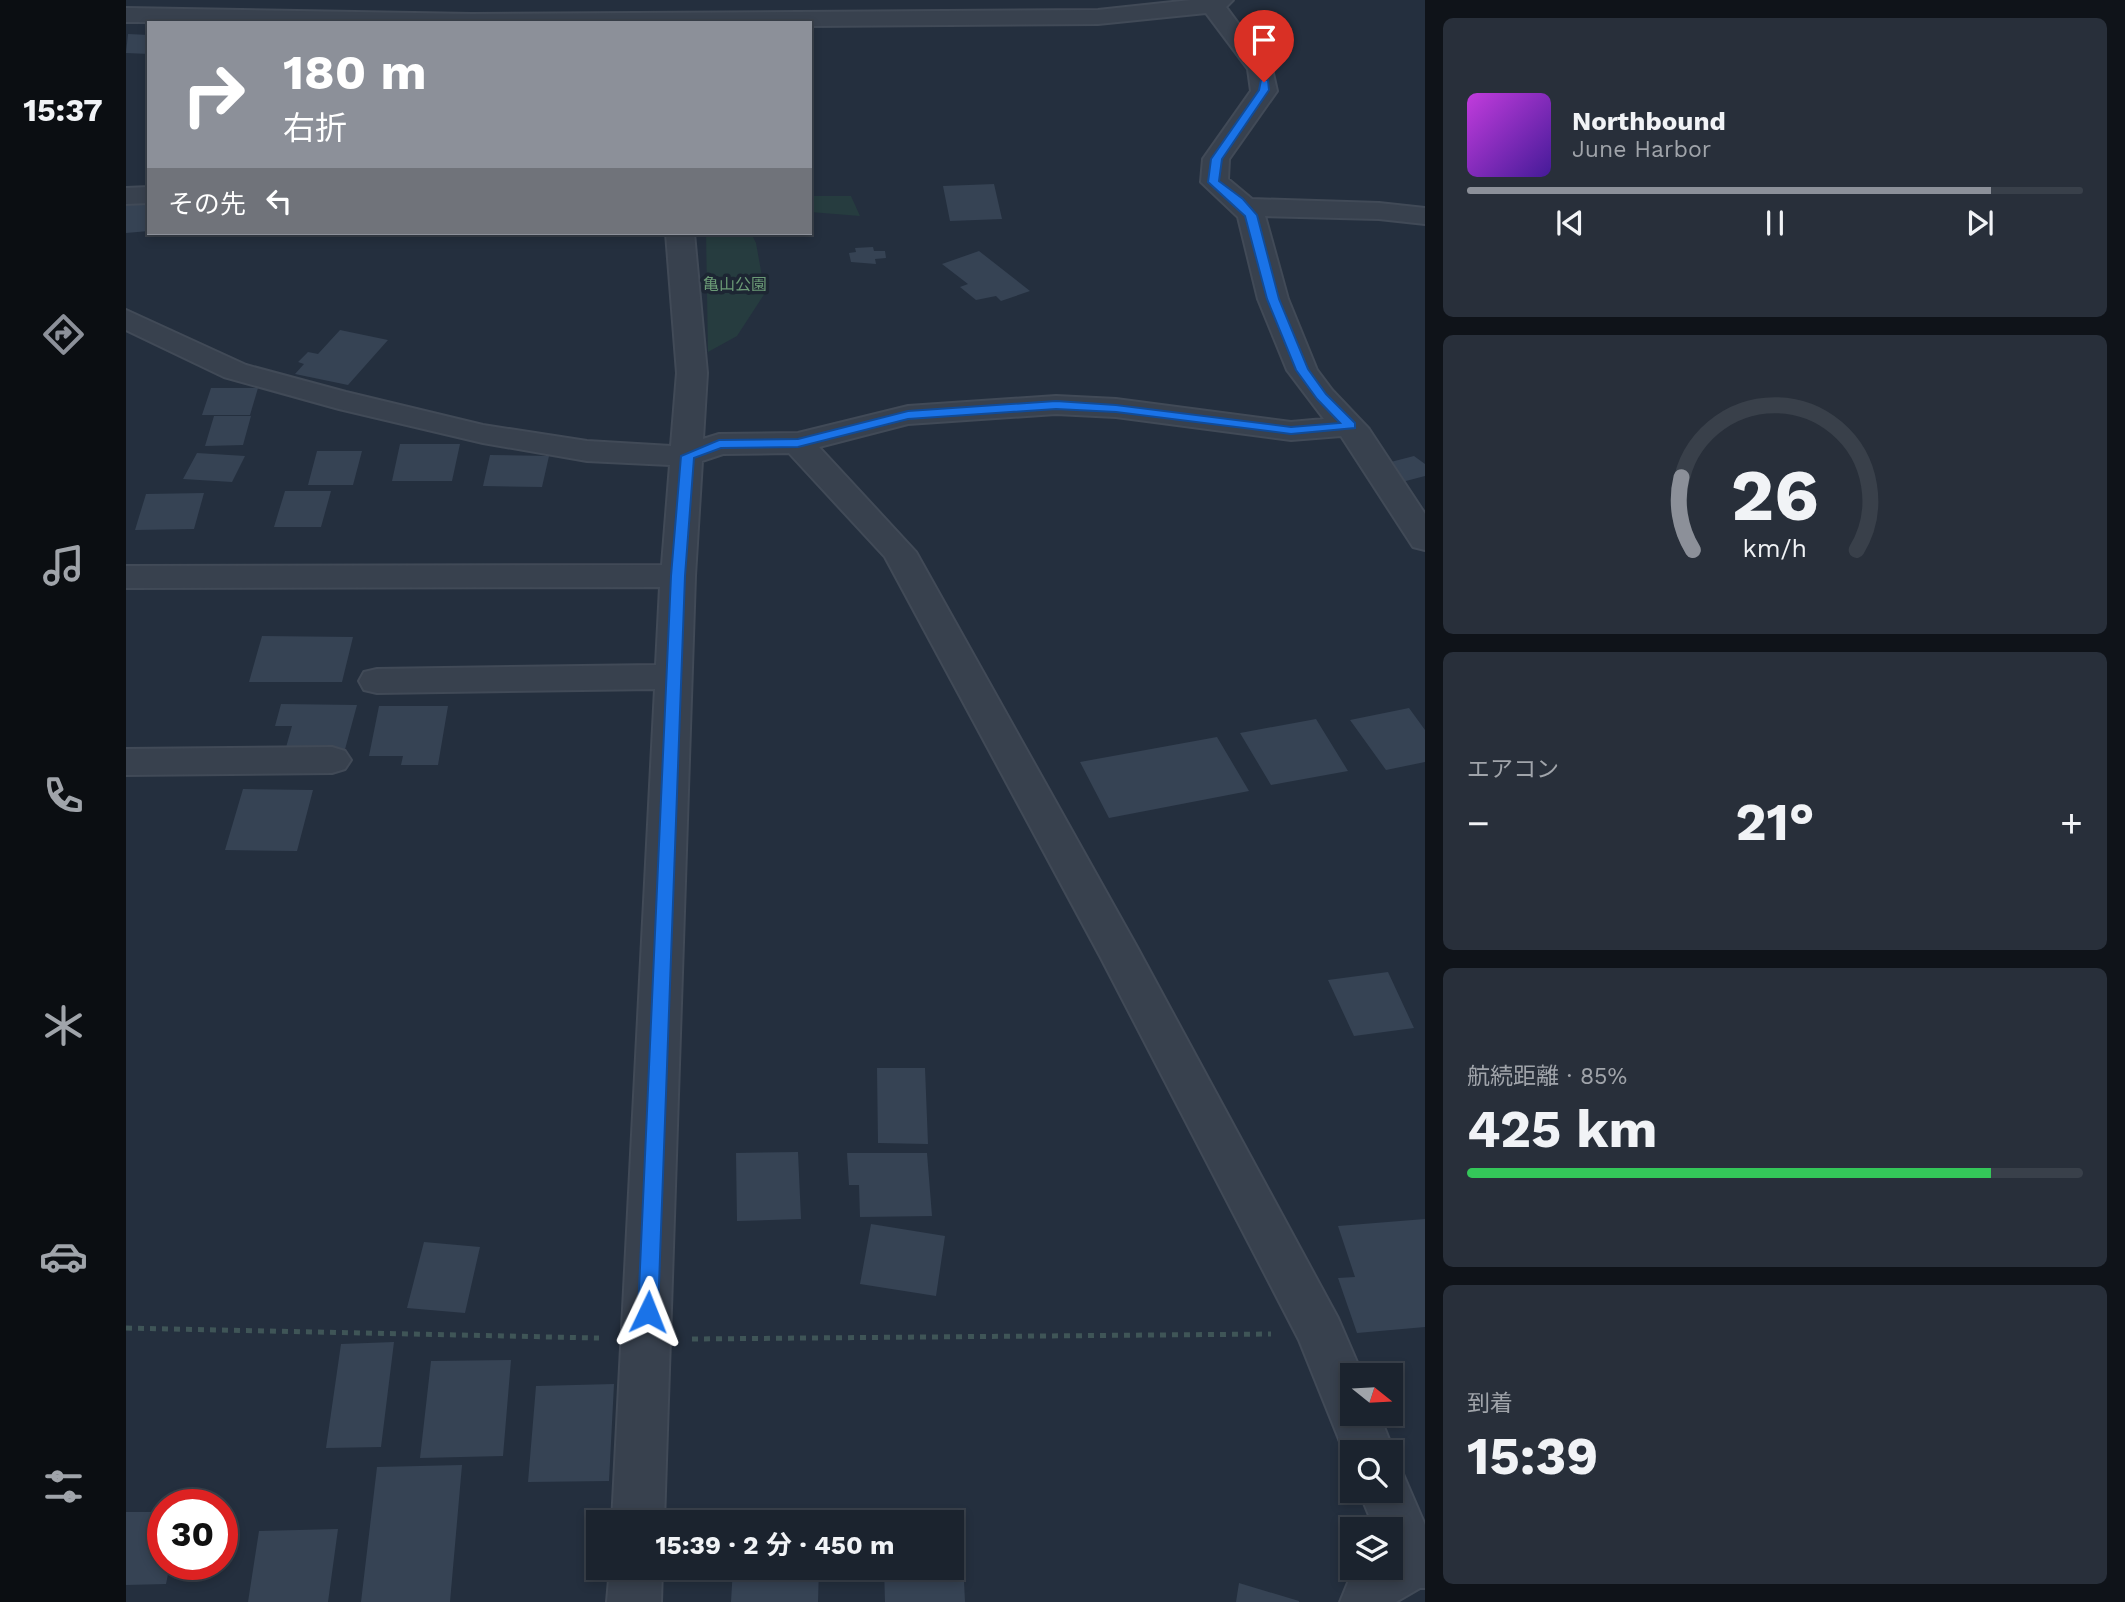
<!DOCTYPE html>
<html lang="ja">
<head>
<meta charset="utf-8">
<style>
	:root { --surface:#1b232e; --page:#282f3a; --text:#f1f3f6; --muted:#a0a4aa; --line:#39404a; --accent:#8c9099 }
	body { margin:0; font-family:"Work Sans","Noto Sans JP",sans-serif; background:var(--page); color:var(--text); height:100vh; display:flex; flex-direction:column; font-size:26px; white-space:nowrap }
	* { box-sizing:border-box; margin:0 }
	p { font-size:23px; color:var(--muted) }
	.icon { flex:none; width:38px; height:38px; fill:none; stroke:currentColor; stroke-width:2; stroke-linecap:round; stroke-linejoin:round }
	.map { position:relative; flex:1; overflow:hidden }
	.sheet { display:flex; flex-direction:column; gap:18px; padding:18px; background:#0f1319; width:700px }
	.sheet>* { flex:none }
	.banner { position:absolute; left:21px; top:21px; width:665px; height:214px; border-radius:0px; box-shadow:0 4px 10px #0003,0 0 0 2px var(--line); background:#8c9099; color:#fff; overflow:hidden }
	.needle { width:46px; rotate:108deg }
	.buttons { position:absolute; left:1214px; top:1363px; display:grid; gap:14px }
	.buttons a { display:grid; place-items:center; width:63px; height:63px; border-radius:0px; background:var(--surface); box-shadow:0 4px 10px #0003,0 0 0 2px var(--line); font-size:35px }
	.speed { position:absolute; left:21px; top:1489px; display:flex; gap:14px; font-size:35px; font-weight:700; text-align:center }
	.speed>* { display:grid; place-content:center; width:91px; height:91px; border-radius:50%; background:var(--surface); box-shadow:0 4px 10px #0003,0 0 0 2px var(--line); line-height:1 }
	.speed .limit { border:10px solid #d22; background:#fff; color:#111 }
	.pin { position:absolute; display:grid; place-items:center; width:60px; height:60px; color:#fff; margin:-72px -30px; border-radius:50% 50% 50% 0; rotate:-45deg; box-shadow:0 0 7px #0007 }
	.pin .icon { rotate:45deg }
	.me { position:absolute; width:77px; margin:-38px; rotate:2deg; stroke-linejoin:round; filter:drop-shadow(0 0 5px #0008) }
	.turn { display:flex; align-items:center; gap:24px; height:147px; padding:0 21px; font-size:32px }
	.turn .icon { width:91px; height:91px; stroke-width:2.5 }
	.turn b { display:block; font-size:49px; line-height:60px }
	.then { display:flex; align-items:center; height:66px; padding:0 21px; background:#0003; gap:14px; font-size:26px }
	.big { font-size:52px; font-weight:700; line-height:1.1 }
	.sheet .card { flex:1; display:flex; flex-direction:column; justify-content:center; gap:10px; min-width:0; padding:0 24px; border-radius:10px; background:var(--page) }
	.sheet .dial { align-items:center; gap:0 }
	.dial svg { height:182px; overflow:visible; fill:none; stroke:var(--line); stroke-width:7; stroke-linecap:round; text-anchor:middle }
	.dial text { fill:var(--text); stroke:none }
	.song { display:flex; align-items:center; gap:21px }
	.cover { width:84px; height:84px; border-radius:10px; background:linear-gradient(135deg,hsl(290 70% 55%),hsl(260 70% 35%)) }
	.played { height:7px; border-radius:4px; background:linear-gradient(90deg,var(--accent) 85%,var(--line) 85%) }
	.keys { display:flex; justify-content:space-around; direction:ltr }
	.heat { display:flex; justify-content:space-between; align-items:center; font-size:38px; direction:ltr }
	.charge { height:10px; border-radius:5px; background:linear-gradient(90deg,#34c759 85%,var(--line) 0) }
	.trip { position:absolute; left:460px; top:1510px; width:378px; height:70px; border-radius:0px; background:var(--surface); box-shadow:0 4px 10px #0003,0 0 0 2px var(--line); font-weight:700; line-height:70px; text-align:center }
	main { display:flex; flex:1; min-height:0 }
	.menu { display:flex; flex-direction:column; width:126px; justify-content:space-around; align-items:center; background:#0b0e12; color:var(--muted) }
	.menu .icon { width:49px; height:49px }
	.menu .on { color:var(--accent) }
	.menu b { font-size:32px; color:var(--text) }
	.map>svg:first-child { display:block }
	.green { fill:#263c3f }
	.building { fill:#364354 }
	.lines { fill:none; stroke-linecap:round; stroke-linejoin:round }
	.minor-casing { stroke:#414a57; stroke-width:4 }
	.path { stroke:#3f5557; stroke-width:5; stroke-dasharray:6 6; stroke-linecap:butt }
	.minor { fill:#38414e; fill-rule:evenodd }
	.route { fill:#1a73e8; stroke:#114b97; stroke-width:2 }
	.labels { text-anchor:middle; stroke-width:7; stroke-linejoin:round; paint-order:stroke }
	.far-park-label { font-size:16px; fill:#6b9a76; stroke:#1d2633 }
</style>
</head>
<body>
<main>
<nav class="menu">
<b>15:37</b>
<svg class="icon on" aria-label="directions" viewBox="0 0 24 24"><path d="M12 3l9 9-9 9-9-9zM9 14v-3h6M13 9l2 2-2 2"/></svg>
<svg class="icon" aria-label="music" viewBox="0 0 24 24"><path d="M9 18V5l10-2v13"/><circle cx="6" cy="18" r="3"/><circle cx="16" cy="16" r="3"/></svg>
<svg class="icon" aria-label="phone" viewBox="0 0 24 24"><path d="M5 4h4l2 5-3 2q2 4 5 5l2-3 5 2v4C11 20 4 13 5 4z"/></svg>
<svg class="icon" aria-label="climate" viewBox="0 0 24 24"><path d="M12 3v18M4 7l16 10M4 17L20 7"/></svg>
<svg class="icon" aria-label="car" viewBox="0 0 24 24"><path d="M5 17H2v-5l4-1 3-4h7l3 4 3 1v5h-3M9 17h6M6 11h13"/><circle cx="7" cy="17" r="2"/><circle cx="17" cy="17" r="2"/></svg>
<svg class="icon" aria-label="filters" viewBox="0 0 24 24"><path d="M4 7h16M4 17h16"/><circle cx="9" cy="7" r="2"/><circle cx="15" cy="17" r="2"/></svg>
</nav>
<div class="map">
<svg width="1299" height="1602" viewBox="0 0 1299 1602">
	<rect width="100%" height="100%" fill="#242f3e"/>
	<path class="green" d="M684,196H725L734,216L684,212Z
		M580,233H625L630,243L639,293L611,336L582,352Z"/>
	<path class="building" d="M2,34L23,35V54L0,53Z
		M868,184L876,219L824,221L817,186Z
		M23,199V231L0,233V200Z
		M747,247L748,251H759L760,258L749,259L750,264L725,262L723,253L730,252L729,248Z
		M853,251L904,291L875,301L870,296L850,300L834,287L842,284L816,264Z
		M214,330L262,340L222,385L169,374L178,364L172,362L182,352L192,354Z
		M85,388H132L124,415H76Z
		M88,416H125L117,445L79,446Z
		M274,444H334L326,481H266Z
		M191,451H236L227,485H182Z
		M71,453L119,456L106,482L57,479Z
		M364,455L423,456L416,487L357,486Z
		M1288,456L1299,464V476L1276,482L1257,464Z
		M159,491H205L195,527H148Z
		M78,493L68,529L9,530L20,494Z
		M136,636L227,637L216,682H123Z
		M155,704L231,705L218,753L159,751L166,726H149Z
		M253,706H322L312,765H275L277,756H243Z
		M1283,708L1299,730V762L1260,770L1224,720Z
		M1190,719L1222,771L1145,785L1114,733Z
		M1091,737L1123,791L983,818L954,762Z
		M117,789L187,790L171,851L99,850Z
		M1262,972L1288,1028L1228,1036L1202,980Z
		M751,1068H799L802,1144L752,1143Z
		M672,1152L675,1219L611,1221L610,1153Z
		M721,1153H801L806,1216L734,1217L733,1185H723Z
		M1299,1219V1327L1231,1333L1212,1278L1229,1277L1212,1226Z
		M745,1224L819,1236L810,1296L734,1284Z
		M298,1242L354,1247L339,1313L281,1308Z
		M268,1342L255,1447L200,1448L215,1344Z
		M385,1360L377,1456L294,1458L305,1361Z
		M488,1384L483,1481L402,1482L410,1386Z
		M336,1465L324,1602H235L251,1467Z
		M0,1512H37V1564H44L40,1584L0,1585Z
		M212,1529L202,1602H122L133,1531Z
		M826,1540H836L839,1602H759L758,1568H826Z
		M607,1568H693L692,1602H605Z
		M1113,1583L1173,1601V1602H1110Z"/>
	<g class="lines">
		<g class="minor-casing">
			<path id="minor" d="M1065,0H1107L1100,7L1146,69L1151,91L1103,159L1102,179L1126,199L1253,203L1299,208V224L1253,219L1139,216L1162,299L1191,370L1206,390L1243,429L1299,514V550L1287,547L1215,436L1165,440L990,417L930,414L782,424L693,447L790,552L1011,947L1212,1318L1237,1376H1227V1414H1253L1268,1452L1265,1459V1452H1227L1225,1469L1173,1340L975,958L759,557L663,453L597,454L576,461L569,576L538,1522H486L529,689L251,693L238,690L233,681L238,672L251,669L530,665L534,587L0,588V566L536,565L544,465L461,461L357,443L213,409L98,377L0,330V310L120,365L220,392L357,425L461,441L545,446L551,373L540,233H568L581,373L577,439L593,434L672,433L782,406L930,396L990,399L1165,422L1198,419L1161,370L1132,299L1112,217L1075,182L1077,159L1125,91L1122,69L1080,13L972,24L684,26V23L0,22V8L346,14L972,10Z
				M23,187V203L0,204V188Z
				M206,747L219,751L225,760L219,769L206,773L0,775V749Z
				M1265,1469L1277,1474L1299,1525V1588H1294L1270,1602H1214L1228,1568H1265V1530H1249L1233,1491H1265Z
				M484,1568H536L535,1602H481Z"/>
		</g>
		<path class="path" d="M0,1328L473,1338
			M566,1339L1145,1334"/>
		<use href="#minor" class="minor"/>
	</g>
	<path class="route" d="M1135,80H1142L1143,90L1096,159L1093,181L1117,199L1131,215L1153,299L1182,369L1200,394L1229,423V428L1165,434L990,412L930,409L782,419L672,447L595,448L568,458L559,576L532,1312L529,1318L522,1321L515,1318L512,1312L545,576L555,456L593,440L672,439L782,411L930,401L990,405L1165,427L1214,423L1191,399L1170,370L1141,299L1119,216L1082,182L1085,159L1133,90Z"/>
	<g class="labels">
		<g class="far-park-label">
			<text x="609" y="290">亀山公園</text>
		</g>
	</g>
</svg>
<div class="buttons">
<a><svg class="needle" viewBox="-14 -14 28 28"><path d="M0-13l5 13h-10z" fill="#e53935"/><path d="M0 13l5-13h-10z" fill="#a0a4aa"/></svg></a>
<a><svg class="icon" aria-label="search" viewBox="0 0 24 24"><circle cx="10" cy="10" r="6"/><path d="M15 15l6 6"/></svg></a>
<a><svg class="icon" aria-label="layers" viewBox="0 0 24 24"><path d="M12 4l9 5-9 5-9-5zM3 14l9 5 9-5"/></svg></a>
</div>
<div class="speed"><div class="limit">30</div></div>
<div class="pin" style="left:1138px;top:82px;background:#d93025"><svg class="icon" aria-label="arrive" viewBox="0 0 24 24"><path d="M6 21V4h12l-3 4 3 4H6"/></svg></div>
<svg class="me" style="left:522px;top:1312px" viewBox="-20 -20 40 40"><path d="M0-17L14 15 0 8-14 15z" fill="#1a73e8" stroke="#fff" stroke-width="4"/></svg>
<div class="trip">15:39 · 2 分 · 450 m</div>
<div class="banner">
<div class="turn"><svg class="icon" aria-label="right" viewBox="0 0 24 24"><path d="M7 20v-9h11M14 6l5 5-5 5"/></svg><div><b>180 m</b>右折</div></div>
<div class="then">その先<svg class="icon" aria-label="left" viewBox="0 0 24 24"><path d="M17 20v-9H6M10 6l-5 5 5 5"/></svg></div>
</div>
</div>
<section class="sheet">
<div class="card">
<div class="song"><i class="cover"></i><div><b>Northbound</b><p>June Harbor</p></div></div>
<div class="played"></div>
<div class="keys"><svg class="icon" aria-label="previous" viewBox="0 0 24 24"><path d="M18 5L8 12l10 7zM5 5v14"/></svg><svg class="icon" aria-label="pause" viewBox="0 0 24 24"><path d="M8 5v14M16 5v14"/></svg><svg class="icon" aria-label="next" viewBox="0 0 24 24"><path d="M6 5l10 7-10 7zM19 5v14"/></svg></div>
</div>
<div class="card dial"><svg viewBox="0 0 100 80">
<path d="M14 69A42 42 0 1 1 86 69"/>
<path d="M14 69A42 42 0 0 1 9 37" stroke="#8c9099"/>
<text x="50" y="56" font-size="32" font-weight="700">26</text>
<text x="50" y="72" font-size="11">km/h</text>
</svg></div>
<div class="card"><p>エアコン</p>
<div class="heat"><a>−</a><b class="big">21°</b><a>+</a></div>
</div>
<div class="card"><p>航続距離 · 85%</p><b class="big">425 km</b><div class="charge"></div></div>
<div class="card"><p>到着</p><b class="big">15:39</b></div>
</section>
</main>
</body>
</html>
